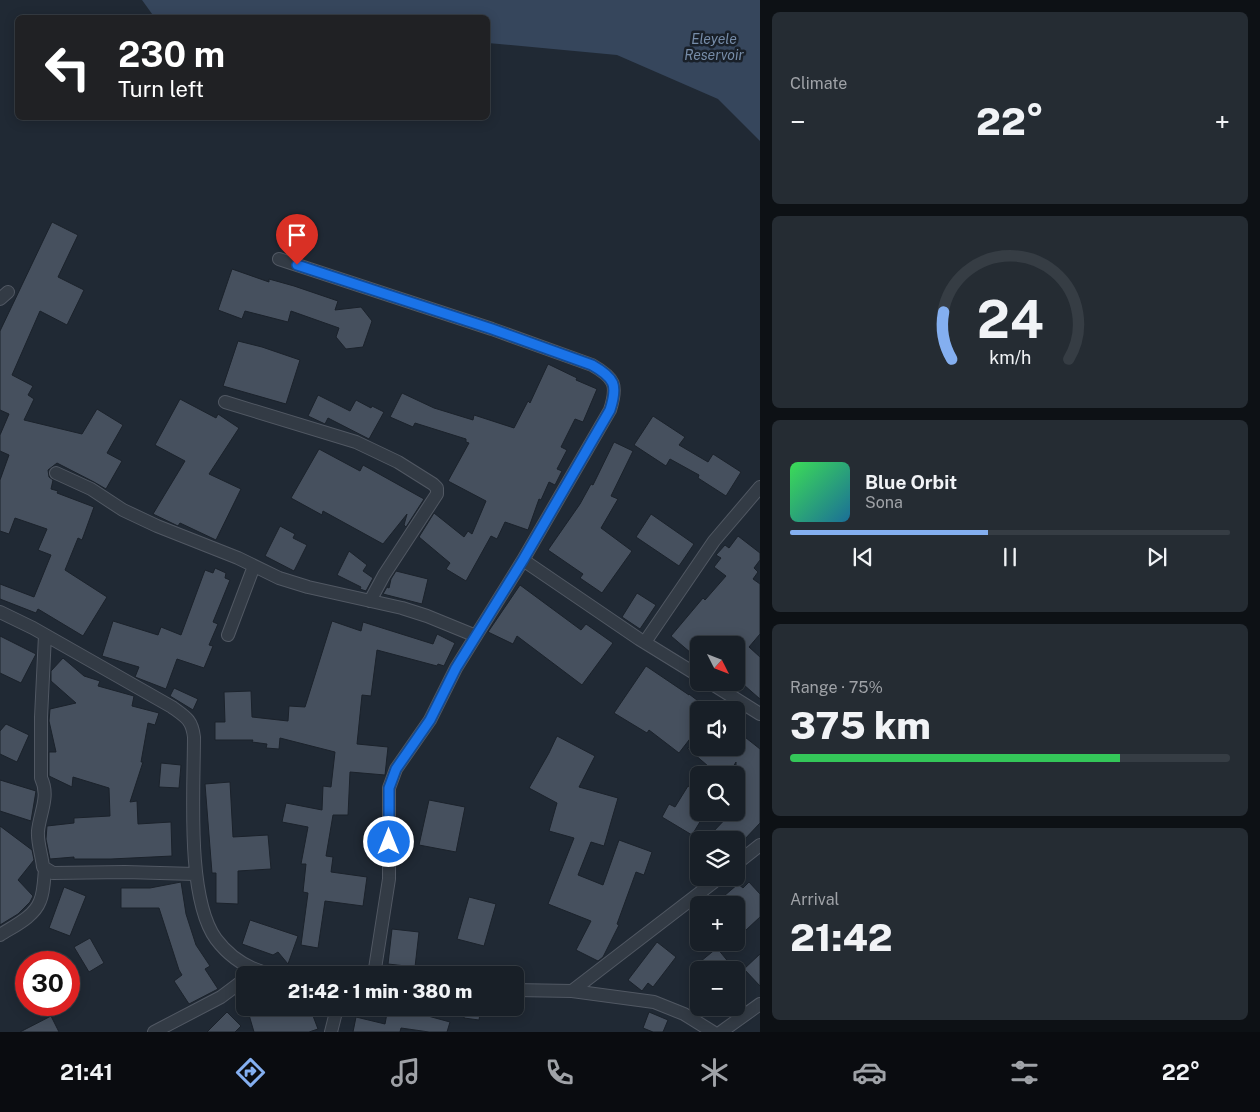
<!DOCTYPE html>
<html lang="en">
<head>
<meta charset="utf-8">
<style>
	:root { --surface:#181f27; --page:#252c33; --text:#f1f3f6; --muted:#9fa2a7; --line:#363d44; --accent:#84aff0 }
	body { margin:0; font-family:"Public Sans",sans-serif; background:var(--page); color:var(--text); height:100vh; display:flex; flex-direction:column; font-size:19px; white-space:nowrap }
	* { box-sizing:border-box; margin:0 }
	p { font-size:16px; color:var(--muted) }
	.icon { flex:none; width:28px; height:28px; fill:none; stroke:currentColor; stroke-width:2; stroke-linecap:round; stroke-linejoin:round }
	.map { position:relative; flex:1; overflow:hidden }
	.panel { display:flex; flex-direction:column; gap:12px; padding:12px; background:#0d1115; width:500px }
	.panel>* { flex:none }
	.hud { position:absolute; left:15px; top:15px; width:475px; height:105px; border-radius:8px; box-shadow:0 2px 12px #0003,0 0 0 1px var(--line); background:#202124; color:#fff; overflow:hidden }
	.needle { width:32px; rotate:132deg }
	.controls { position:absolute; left:690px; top:636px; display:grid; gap:10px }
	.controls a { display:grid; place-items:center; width:55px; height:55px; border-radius:8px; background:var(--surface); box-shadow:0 2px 12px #0003,0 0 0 1px var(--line); font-size:25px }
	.speed { position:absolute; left:15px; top:951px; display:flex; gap:10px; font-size:25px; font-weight:700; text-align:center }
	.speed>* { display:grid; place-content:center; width:65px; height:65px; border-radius:50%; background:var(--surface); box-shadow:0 2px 12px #0003,0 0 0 1px var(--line); line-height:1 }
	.speed .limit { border:8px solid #d22; background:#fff; color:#111 }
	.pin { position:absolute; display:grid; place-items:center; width:42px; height:42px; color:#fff; margin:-51px -21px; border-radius:50% 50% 50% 0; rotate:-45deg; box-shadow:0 0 5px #0007 }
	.pin .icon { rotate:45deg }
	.me { position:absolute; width:55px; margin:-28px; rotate:0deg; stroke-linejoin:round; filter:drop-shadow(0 0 4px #0008) }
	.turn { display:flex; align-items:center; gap:18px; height:105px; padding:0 20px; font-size:22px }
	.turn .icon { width:65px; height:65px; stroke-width:2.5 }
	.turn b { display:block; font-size:35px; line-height:42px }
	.big { font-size:38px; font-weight:800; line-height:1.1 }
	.panel .widget { flex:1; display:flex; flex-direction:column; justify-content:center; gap:8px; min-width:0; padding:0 18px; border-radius:8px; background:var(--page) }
	.panel .dial { align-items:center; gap:0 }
	.dial svg { height:130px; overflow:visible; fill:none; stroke:var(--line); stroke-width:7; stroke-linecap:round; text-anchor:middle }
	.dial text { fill:var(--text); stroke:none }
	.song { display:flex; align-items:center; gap:15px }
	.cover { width:60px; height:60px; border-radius:8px; background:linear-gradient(135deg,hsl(130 70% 55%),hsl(200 70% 35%)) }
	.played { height:5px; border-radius:2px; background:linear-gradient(90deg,var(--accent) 45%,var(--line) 45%) }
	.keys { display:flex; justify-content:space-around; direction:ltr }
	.heat { display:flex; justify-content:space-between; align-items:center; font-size:28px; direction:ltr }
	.charge { height:8px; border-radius:4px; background:linear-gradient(90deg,#34c759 75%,var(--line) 0) }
	.trip { position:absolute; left:236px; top:966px; width:288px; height:50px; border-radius:8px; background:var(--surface); box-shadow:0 2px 12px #0003,0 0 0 1px var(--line); font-weight:800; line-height:50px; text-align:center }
	.dock { display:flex; height:80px; justify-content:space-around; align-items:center; background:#0a0c10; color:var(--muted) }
	.dock .icon { width:35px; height:35px }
	.dock .active { color:var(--accent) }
	.dock b { font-size:22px; color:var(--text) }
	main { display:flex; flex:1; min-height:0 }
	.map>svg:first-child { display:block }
	.water { fill:#36465c }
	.building { fill:#46505e; stroke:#1b222b }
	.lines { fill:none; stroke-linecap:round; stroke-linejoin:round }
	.street-casing { stroke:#515863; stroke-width:14 }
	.street { stroke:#333b45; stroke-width:12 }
	.route-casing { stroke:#114b97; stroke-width:12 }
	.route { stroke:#1a73e8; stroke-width:9 }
	.labels { text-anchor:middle; stroke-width:5; stroke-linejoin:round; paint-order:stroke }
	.water-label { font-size:14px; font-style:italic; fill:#778da9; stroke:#192029 }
</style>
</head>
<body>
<main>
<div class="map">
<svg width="760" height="1032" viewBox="0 0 760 1032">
	<rect width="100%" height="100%" fill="#202934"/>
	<path class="water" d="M142,0H760V141L718,99L617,55L488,43V18H155Z"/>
	<path class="building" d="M52,222L78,235L58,277L84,290L67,325L40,311L12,375L33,386L28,395L34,399L24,420L82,434L97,409L123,425L107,453L122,461L106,489L94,482L57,463L48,470L49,477L53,480L51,489L58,491L57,493L94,507L82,540L78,538L65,570L107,597L83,636L38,609L36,613L0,599V584L34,597L51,555L38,550L47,529L15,518L9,534L0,531V480L9,455L0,451V435L9,414L0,410V331Z
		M232,269L269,282V279L294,286L338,301L335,310L361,307L372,321L363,347L346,349L336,337L339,328L291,311L288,322L245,311L242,319L218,310Z
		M238,341L262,347L300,360L286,404L223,386Z
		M548,364L577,378L576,380L597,389L583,422L575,419L561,447L567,450L557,469L562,471L555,485L549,482L541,500L539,499L528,530L505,522L497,539L491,536L466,581L446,569L450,563L419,537L434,513L464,537L468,531L472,534L486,501L448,481L469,443L466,442V439L415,423L413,427L390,417L402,393L434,408L473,420L474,415L514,428L528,401L530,403Z
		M318,395L350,411L356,400L371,408L372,406L384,412L369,439L328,418L325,424L308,416Z
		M180,399L216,418L218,414L239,428L209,474L241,489L216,540L180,523L178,526L153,514L185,461L155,445Z
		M653,416L685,437L679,445L708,462L713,454L741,472L726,496L698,478L699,475L670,459L666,466L634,445Z
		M614,442L633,451L611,496L618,499L601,528L632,551L602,593L580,578L583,574L548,550L580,504L591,484L593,485Z
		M319,449L360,471L363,465L424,499L406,527L404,525L407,514L383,544L323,511L322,515L291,498Z
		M651,514L694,544L679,566L636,537Z
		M280,526L295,534L293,538L307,545L294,571L265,556Z
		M738,536L760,553V560L754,568L758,572L753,579L760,584V634L749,647L760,657V699L736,678V645H697L691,653L671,636L703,598L705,600L726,576L714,567L721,558L716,555L725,545L729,548Z
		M349,551L367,565L363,571L373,578L366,591L360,589L361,587L337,575Z
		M215,568L226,573L225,578L230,580L213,622L218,624L209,645L213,646L204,668L177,659L166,689L135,677L139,667L102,656L113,621L158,635L161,627L181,635L205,570L213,573Z
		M396,571L428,579L422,604L383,594L387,587L389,588L391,579Z
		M520,585L581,630L586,624L613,643L582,685L517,636L513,644L488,632Z
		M637,593L656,605L640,629L622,617Z
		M332,621L361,631L363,622L433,644L437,634L455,643L444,666L438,664L437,666L377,650L371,696L362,695L357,744L388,747L385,775L350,772L348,815H333L326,856L333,857L331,872L367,877L363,906L325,901L318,948L301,945L308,893L303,892L306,864H301L308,827L282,822L286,803L322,810L323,786L331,787L335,752L280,738L279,749L266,748L267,744L252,742L253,740H215V722H225L224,692L251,691L252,717L288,721L289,706L305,707Z
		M0,636L36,654L21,683L0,673Z
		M63,658L84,676L100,681L98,686L134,696L132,706L159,713L155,725L148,723L141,762H143L130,802L137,801L138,824L171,822L172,856L111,859H74V857L50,859L46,839L47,826L74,823V818L110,816L109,788L73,777L72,787L49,776V752H56L49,721L50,709L76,703L51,681V671Z
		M646,666L689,695V694L710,710H699V727L679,753L649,730L647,733L614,713Z
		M174,688L198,699L193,710L170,696Z
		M6,724L29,735L17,762L0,754V731Z
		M736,730L760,749V823L744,840H719L712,833L732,812H736V762L728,775L718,769L715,772L687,748H736Z
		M557,736L595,756L579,787L618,798L604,846L591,842L578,875L603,885L619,840L652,852L644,875L636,872L617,924L619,925L603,957L598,961L576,950L591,921L548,904L574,838L549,831L557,803L529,788L549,753Z
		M161,763L181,765L179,788L159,787Z
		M0,780L36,791L31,821L0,811Z
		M230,782L233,837L268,835L271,869L238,871V904L216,903V873H212L205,784Z
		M688,786L699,793V812H706L692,835L662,817L669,804L675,807Z
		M429,800L465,807L456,852L419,845Z
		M0,826L32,850L34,860L18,880L33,896L30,902L18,914L0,925Z
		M181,882L186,914L196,945L210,966L205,969L218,989L189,1004L174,981L182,975L179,970L159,908H121V888H150Z
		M749,882L760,894V917L746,930L736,920V905H733L724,896L738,884L743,888Z
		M64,887L86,896L70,936L49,928Z
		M469,897L496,904L484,946L457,939Z
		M250,920L298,936L288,964L278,952L273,955L242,944Z
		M392,929L419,932L415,967L388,964Z
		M90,938L104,963L89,972L74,947Z
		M657,942L676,957L653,987L648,983L642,991L628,980Z
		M717,948L735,970H690Z
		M760,954V986L744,969Z
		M247,1008H310L318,1029L309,1032H254Z
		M388,1008H403L429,1011L428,1016L450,1022L447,1032H429L401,1028L400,1032H353L356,1017L385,1024Z
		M465,1008H481L479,1020L464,1018Z
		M227,1012L241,1026L235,1032H207Z
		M649,1012L668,1020L663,1032H653L643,1028Z
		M51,1016L59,1032H20Z"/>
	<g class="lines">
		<g class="street-casing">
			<path id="street" d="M279,259L492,329L592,365C615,378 618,385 610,410L523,560L456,668L430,720L396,769L389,788V879L374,975
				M0,299L8,292
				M225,402L356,442L398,462L433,484L437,488V494L384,575L370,601
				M56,473L91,489L123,510L157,526L238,558L279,578L308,587L402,608L427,616L476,636
				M523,560L639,639L699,676
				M0,612L33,628L172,707C186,717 192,720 194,737C194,788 186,898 216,939C231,959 251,971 276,975
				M45,635L41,717V778C50,796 40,812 38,831C37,842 42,856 43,867L53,873L125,872L195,874
				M228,635L254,566
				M645,642L714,541L760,487
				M709,682L760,714
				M736,864L760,845
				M0,935C14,926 34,917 40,901C44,892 44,879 45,869
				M515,990L572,991L654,1002L684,1014L713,1032
				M572,991L719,878
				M154,1032L221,997L245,979
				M331,1032L337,1008
				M721,1032L760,1004"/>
		</g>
		<use href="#street" class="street"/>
	</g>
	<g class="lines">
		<g class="route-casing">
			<path id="route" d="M297,265L492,329L592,365C615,378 618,385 610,410L523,560L456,668L430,720L396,769L389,788V842"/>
		</g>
		<use href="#route" class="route"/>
	</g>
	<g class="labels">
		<g class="water-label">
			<text x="714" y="44">Eleyele<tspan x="714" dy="16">Reservoir</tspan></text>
		</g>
	</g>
</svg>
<div class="controls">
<a><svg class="needle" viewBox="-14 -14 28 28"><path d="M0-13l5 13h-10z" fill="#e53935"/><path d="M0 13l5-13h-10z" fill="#9fa2a7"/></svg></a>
<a><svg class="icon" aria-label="sound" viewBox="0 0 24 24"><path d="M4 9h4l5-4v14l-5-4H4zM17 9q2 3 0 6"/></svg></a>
<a><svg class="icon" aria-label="search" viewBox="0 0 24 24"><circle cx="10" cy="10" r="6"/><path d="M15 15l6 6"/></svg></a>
<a><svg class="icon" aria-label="layers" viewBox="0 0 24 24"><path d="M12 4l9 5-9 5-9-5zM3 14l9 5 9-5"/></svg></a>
<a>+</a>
<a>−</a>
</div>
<div class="speed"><div class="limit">30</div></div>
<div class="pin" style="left:297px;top:265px;background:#d93025"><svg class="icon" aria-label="arrive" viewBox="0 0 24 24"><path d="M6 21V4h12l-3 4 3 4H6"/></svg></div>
<svg class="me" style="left:389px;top:842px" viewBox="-20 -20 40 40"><circle r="17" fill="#1a73e8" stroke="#fff" stroke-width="3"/><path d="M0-11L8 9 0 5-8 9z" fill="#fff"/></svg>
<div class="trip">21:42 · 1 min · 380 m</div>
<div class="hud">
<div class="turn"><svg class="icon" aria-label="left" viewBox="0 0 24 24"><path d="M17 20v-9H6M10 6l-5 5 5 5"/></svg><div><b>230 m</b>Turn left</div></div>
</div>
</div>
<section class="panel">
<div class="widget"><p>Climate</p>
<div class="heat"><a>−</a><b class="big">22°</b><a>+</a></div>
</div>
<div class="widget dial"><svg viewBox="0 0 100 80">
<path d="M14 69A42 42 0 1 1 86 69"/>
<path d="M14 69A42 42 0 0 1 9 40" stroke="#84aff0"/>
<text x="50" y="56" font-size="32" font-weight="700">24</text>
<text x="50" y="72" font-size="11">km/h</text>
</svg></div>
<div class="widget">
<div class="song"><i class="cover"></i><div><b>Blue Orbit</b><p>Sona</p></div></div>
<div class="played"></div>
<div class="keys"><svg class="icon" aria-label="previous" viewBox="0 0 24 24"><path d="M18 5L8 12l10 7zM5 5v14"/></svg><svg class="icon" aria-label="pause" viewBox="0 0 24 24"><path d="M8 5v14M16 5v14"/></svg><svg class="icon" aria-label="next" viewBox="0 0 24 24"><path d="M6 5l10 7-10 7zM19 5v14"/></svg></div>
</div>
<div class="widget"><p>Range · 75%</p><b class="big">375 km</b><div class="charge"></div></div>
<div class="widget"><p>Arrival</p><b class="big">21:42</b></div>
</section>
</main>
<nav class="dock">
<b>21:41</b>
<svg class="icon active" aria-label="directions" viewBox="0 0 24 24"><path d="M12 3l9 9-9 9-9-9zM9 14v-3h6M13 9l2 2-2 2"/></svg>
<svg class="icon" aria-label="music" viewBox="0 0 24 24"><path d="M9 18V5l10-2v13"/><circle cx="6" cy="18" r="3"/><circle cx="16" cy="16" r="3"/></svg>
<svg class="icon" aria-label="phone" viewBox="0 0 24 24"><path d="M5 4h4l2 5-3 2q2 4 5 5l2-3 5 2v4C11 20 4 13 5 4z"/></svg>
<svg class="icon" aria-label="climate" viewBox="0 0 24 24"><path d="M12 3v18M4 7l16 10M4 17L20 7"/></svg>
<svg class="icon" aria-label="car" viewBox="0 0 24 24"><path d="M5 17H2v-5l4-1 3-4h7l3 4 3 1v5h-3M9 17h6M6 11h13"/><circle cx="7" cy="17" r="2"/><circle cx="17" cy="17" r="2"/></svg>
<svg class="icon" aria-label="filters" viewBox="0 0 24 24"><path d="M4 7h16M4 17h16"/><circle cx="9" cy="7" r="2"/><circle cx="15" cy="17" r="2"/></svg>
<b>22°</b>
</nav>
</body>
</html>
